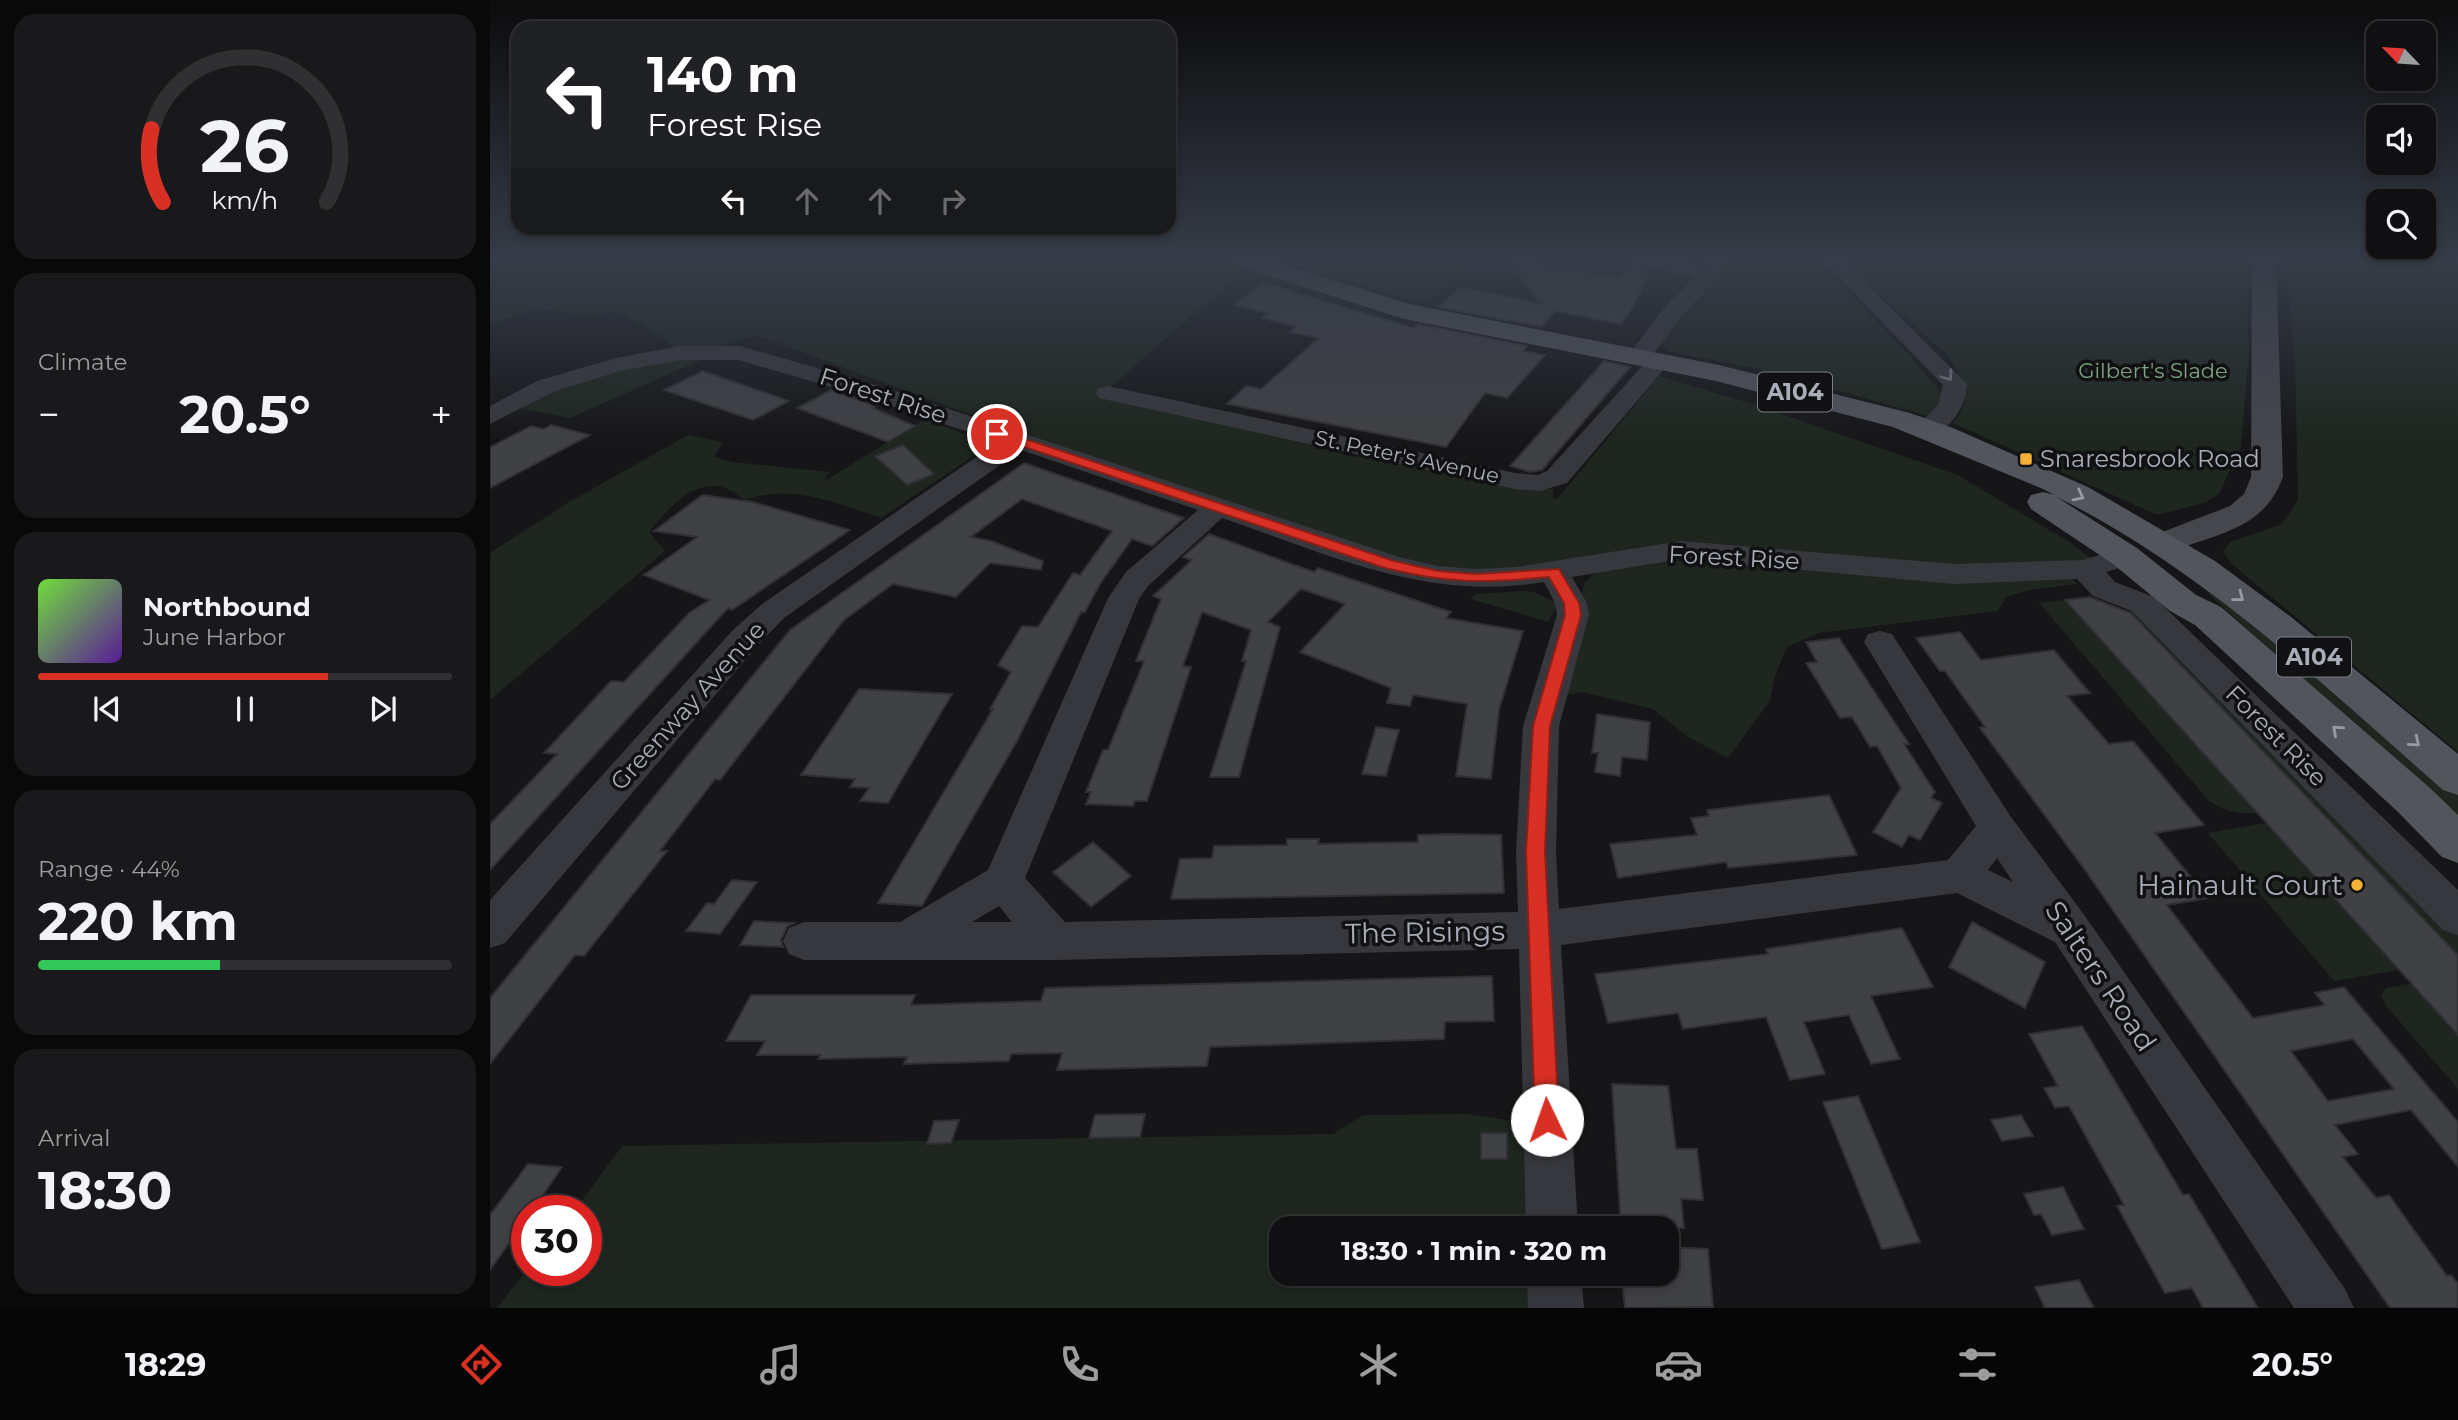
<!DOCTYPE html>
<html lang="en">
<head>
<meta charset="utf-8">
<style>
	:root { --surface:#101012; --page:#19191b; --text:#f1f3f6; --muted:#9c9d9f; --line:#303032; --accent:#d93025 }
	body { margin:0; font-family:Montserrat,sans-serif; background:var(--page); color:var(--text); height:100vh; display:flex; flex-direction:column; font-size:26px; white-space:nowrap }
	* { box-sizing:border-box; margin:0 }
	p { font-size:23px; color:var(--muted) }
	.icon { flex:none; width:38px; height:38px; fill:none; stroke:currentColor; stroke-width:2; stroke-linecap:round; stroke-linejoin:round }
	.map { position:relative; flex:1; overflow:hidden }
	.sheet { display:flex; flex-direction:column; gap:14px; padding:14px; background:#09090a; width:490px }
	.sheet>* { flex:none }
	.banner { position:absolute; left:21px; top:21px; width:665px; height:214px; border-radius:21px; box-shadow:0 4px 10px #0003,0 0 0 2px var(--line); background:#202124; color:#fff; overflow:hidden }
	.needle { width:46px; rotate:295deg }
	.controls { position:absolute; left:1876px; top:21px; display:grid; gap:14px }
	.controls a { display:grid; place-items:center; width:70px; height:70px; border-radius:14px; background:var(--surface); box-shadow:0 4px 10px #0003,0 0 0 2px var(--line); font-size:35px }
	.speed { position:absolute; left:21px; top:1195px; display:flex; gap:14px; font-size:35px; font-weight:700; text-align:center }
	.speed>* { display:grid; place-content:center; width:91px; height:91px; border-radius:50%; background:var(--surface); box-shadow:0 4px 10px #0003,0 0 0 2px var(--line); line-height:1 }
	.speed .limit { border:10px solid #d22; background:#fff; color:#111 }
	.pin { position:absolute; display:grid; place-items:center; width:60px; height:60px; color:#fff; margin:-30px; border:4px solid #fff; border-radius:50%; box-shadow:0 2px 7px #0007 }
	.me { position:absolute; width:77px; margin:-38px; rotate:357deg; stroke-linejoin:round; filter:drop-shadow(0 0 5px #0008) }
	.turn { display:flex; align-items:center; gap:24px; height:147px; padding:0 21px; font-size:32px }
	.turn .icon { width:91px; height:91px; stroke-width:2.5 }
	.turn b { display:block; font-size:49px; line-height:60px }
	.lanes { display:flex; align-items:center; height:66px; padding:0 21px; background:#0003; justify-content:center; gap:35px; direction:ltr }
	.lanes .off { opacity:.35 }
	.big { font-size:52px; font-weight:700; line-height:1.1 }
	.sheet .card { flex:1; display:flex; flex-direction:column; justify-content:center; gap:10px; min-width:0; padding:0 24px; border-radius:21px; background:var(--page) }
	.sheet .dial { align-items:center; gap:0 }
	.dial svg { height:182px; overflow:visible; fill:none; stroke:var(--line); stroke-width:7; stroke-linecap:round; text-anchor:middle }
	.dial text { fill:var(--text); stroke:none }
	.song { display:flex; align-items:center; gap:21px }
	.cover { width:84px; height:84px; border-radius:10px; background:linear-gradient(135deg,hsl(100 70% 55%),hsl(270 70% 35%)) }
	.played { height:7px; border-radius:4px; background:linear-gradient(90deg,var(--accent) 70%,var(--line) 70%) }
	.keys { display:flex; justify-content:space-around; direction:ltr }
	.heat { display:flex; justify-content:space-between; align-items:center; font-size:38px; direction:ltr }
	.charge { height:10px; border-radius:5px; background:linear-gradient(90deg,#34c759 44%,var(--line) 0) }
	.trip { position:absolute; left:779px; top:1216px; width:410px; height:70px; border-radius:21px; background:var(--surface); box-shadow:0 4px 10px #0003,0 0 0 2px var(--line); font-weight:700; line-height:70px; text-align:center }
	.menu { display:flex; height:112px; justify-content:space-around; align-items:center; background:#060607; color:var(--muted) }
	.menu .icon { width:49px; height:49px }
	.menu .on { color:var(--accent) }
	.menu b { font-size:32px; color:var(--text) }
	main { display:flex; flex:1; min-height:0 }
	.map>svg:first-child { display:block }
	.green { fill:#1e261f }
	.building { fill:#404145; stroke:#303034; stroke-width:2; fill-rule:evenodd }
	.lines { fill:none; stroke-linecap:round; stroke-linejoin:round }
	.street { fill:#37383d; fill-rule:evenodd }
	.secondary { fill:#45474d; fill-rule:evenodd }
	.primary { fill:#53555c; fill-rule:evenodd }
	.oneway { stroke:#757881 }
	.oneway2 { stroke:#979ba6 }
	.route { fill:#d93025; stroke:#8d1f18; stroke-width:2 }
	.poi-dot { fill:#f2b134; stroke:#111113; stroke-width:2.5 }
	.labels { text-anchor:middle; stroke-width:7; stroke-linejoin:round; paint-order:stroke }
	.far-park-label { font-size:21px; fill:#7fa381; stroke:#111113 }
	.far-street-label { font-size:21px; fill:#a8adb8; stroke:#111113 }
	.shield { fill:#111113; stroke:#7b7e86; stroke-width:2 }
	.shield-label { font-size:23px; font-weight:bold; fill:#a8adb8 }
	.street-label { font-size:24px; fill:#a8adb8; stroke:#111113 }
	.poi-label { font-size:24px; fill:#a8adb8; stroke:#111113; text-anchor:start }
	.near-poi-label { font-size:28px; fill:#a8adb8; stroke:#111113; text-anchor:end }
	.near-street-label { font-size:28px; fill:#a8adb8; stroke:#111113 }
</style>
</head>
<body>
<main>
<section class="sheet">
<div class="card dial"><svg viewBox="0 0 100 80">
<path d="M14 69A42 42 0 1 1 86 69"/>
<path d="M14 69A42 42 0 0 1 9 37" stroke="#d93025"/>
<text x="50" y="56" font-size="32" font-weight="700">26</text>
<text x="50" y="72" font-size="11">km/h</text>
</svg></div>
<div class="card"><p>Climate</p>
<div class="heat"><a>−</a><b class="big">20.5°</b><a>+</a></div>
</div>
<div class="card">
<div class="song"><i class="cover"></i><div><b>Northbound</b><p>June Harbor</p></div></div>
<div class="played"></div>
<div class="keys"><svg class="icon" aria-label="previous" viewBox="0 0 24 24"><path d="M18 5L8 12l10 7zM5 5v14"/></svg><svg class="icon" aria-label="pause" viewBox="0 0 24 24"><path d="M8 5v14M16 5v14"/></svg><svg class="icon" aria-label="next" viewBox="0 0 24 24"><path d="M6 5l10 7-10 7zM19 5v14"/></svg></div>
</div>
<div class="card"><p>Range · 44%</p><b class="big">220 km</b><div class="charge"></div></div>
<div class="card"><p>Arrival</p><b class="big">18:30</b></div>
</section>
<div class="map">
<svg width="1968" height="1308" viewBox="0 0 1968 1308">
	<rect width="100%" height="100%" fill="#161618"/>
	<path class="green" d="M0,259H716L754,270L609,397L818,442L858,456L907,459L1041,488L1063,489V500L1068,498L1169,376L1263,404L1468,475L1578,541L1603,560L1455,566L1187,545L1151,547L1054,565L988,572L926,563L538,436L266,335L235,346L182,347L176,339L127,311L102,315L45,309L0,324Z
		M787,259H986L940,301L925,302Z
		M1244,259H1326L1418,354L1456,398L1438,416L1274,370L1177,351L1171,343L1205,298Z
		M1351,259H1755L1759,347L1751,446L1729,494L1714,503L1667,515L1463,423L1471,412L1478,389L1457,355Z
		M1797,259H1968V752L1743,565L1733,552L1740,542L1792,524L1808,500L1805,362Z
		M231,351L80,418L15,406L74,379Z
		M435,419L496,442L497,447L391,518C342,502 305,484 254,500C216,465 182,503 159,532L175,551L0,700V553L79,502L198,435L233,442L224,457L243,462L340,472L333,482Z
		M1168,560L1580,577L1587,584L1539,590L1516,597L1508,611L1328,633L1297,647L1285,676L1280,701L1238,758L1198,737L1163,709L1092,692L1072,696L1094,583L1107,571Z
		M1030,591L1044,592L1068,604L1058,622L981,599L986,594Z
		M1723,592L1968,795V817L1718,594Z
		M1628,593L1968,917V955L1623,594Z
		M1575,600L1768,813C1749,815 1734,811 1718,800L1549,603Z
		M1776,823L1909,970L1844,981L1718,833Z
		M1922,984L1968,1035V1089L1897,1007L1891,995L1896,988Z
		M978,1114L1025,1121L1033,1133L1042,1132L1045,1228H791V1274H1047L1048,1308H7L37,1269L96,1270V1211H84L132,1146L843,1134L873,1115Z"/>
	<path class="building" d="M1017,259H1041L1049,266L1128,278L1138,265L1160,271L1142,309L1131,324L1065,311L1052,327L948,307L970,287L1051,304Z
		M773,283L924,328L928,324L1037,346L1033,351L1055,355L1017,398L995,393L956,447L737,404L756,386L771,389L829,338L800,332L806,326L772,318L779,313L744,305Z
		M1114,361L1140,367L1052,470L1040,472L1020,466Z
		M213,371L299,401L263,420L174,390Z
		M341,390L386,406L383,408L425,426L398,442L307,408Z
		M61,425L100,435L0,488V447L41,426L54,429Z
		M413,445L444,474L417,485L385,456Z
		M534,463L694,518L662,546L642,539L610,584L595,612H591L527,741L432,906L388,903L503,709H500L521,672L508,665L532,626L548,627L583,573L590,575L622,531L532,499L481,537L501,541L553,561L551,570L500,563L466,597L403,584L354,620L230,780L225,779L170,851H177L94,956L85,955L0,1064V998L300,630Z
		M212,495L263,502L360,530L242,610L238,608L0,870V824L67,754L54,753L121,681L134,682L199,613L219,600L154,575L207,537L164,531Z
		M719,534L824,572L828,568L961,612L956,618L1033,631L1009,710L1001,779L966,776L977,704L923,695L920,706L897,703L901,688L810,652L855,604L811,589L778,622L790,627L749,777H720L756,661H752L761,630L712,612L693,666L701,667L657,801H645L643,806L596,804L601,792H596L613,750H618L654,661H646L671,599L663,596L702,560L693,557Z
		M1600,597L1641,613L1968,955V1035L1575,600Z
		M1470,632L1491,660L1564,650L1600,693L1577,696L1619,744L1643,741L1714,825L1665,833L1718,898L1677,905L1763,1018L1835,1005L1825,993L1854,987L1968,1122V1167L1921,1110L1845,1125L1868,1154L1853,1157L1886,1198L1899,1195L1957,1276L1961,1275L1968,1284V1308H1900L1590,863L1490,728L1495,727L1474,698L1455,671H1450L1426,638ZM1863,1039L1904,1089L1838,1101L1801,1051Z
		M1349,638L1419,744H1414L1445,792L1441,798L1452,803L1430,840L1419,835L1412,847L1383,832L1411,788L1387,746L1380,747L1362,717L1350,718L1316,663L1327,662L1316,642Z
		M369,689L462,694L398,803L370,801L379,788L360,787L365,779L311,775Z
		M1107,714L1160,722L1157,760L1132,757L1130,776L1105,772L1108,753H1102Z
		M886,727L909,730L896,776L872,774Z
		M1339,795L1367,855L1238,868L1236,862L1128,878L1120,844L1207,835L1201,818L1219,816L1217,810Z
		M960,834L1011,835L1014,893L681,899L690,859L722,858L724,846L797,845V839H829L828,844L928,842V835Z
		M603,842L641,876L601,907L563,872Z
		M242,880L267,882L230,934L196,931L217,903L224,904Z
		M264,921L304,923L297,927L291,940L293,947L250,945Z
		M1482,922L1555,962L1535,1008L1459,967Z
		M1412,928L1443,987L1381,996L1410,1059L1381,1064L1359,1015L1314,1022L1335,1074L1300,1080L1276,1017L1193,1029L1188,1013L1118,1023L1105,974L1278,954L1276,949Z
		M1002,976L1004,1021L955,1022L954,1039L720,1047L717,1066L567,1070L572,1053L521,1054L519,1061L414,1064L417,1057L328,1059L330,1055H267L275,1041H236L261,995H425L421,1005L551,1001L555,988Z
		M1592,1026L1693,1195L1699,1194L1768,1308H1713L1702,1288L1675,1293L1627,1206L1634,1205L1579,1106L1565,1108L1554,1088L1568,1086L1539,1034Z
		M1122,1084L1178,1086L1186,1149H1207L1213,1200L1191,1199L1194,1228H1131Z
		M1368,1096L1402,1176L1430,1242L1392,1249L1333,1102Z
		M655,1114L650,1137L599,1138L605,1115Z
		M1531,1115L1543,1136L1512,1141L1501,1120Z
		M469,1120L461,1143L437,1144L444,1121Z
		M991,1133H1017V1159H991Z
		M38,1164L72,1167L42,1211H37V1218L0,1270V1215Z
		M1573,1187L1594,1229L1562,1235L1551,1214L1544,1215L1534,1194Z
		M1176,1247L1218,1249L1223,1307L1135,1308L1132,1279L1176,1280Z
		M1589,1280L1604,1308H1555L1545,1287Z"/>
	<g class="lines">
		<path class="street" d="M1133,259H1176L1216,266L1223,259H1244L1191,317L1161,357H1176L1180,362L1176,367L1077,483L1050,491L1025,489L618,400L609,398L606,393L609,388L618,386L1025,473L1048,475L1057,471L1155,363L1141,362L1137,357L1175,307L1205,277L1143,265Z
			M1331,259H1352L1477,384C1477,408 1455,440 1429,433L1425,428L1448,405L1453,385Z
			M190,346H250L389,386L909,557L948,566L986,569L1026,567L1191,541L1465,564L1593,560L1635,547L1646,549L1650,556L1646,563L1616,572L1625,582L1664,597L1968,890V935L1953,930L1642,611L1603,596L1587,579L1465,584L1191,559L1082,577L1097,603L1099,615L1069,726L1066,852L1069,909L1458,860L1486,826L1374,642L1378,634L1390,631L1402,634L1521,817L1595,916L1855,1289L1864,1308H1804L1565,942L1467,893L1071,945L1088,1228H1036L1029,949L565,960H314L299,954L293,941L299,928L314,922H410L498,870L618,598L636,572L708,510L531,450L294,618L266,647L15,943L0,948V900L242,631L272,604L508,442L371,396L249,360H190L130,371L65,391L0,424V406L47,381L126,358ZM732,518C841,555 937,602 1054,582L1065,603L1067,615L1033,726L1026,852L1028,912L575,922L535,878L649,599L658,586ZM1507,858L1523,882L1498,870ZM509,906L522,922H482Z
			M1037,1274H1091L1094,1308H1038Z"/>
		<path class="secondary" d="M1762,259H1786L1793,477C1774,528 1733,532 1686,550L1674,553L1662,550L1657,543L1662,536L1740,506L1754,494L1761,477Z"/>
		<path class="primary" d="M739,259H775L919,304L1229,365L1420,413L1463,428L1598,487L1725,561L1801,617L1968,754V795L1953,790C1830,682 1712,569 1565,496L1647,548L1706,595L1731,607L1940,788L1968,815V863L1952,857L1908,812L1705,625L1680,611L1623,564L1541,509L1537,502L1541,495L1553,492L1564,495L1553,489L1403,427L1226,381L914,319L743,264Z"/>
	</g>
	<defs><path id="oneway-chevron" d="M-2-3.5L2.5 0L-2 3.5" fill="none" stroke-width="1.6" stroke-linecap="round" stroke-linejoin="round" transform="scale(1.75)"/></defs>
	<use class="oneway" href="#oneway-chevron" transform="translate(1458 376) rotate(54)"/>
	<g class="oneway2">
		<use href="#oneway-chevron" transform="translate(1589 496) rotate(27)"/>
		<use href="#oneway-chevron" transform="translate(1749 597) rotate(38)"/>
		<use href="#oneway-chevron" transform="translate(1847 730) rotate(-138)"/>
		<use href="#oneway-chevron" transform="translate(1925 742) rotate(40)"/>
	</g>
	<linearGradient id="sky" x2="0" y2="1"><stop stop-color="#0c0c0d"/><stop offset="0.59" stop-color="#363c48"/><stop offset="1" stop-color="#363c48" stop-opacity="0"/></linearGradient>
	<rect width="1968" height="442" fill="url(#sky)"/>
	<path class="route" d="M502,431H511L904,561L948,571L986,574L1069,569L1089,603L1091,615L1060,726L1055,852L1069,1120L1065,1128L1057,1132L1049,1128L1045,1120L1036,852L1043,726L1075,615L1074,603L1059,577C994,583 959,584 895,568L502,436Z"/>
	<g class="poi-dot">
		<rect x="1529" y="452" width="14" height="14" rx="3.5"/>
		<circle cx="1867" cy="885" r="7"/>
	</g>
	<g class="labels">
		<g class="far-park-label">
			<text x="1663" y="378">Gilbert's Slade</text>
		</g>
		<g class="far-street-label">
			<text transform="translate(917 457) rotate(12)" y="7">St. Peter's Avenue</text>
		</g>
		<g class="shield">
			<rect x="1268" y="372.5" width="74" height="39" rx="5"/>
			<rect x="1787" y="637.5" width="74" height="39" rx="5"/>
		</g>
		<g class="shield-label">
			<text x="1305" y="400">A104</text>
			<text x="1824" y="665">A104</text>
		</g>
		<g class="street-label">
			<text transform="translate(393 396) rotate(18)" y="8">Forest Rise</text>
			<text transform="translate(1244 558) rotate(3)" y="8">Forest Rise</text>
			<text transform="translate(198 706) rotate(-48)" y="8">Greenway Avenue</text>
			<text transform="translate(1786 736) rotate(45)" y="8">Forest Rise</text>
		</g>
		<g class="poi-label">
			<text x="1550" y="467">Snaresbrook Road</text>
		</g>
		<g class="near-poi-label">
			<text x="1853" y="895">Hainault Court</text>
		</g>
		<g class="near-street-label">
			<text transform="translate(935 932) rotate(-1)" y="10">The Risings</text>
			<text transform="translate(1611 976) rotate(56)" y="10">Salters Road</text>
		</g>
	</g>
</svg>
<div class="controls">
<a><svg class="needle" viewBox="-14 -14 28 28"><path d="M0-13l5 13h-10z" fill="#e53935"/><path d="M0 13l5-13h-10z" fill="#9c9d9f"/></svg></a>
<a><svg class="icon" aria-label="sound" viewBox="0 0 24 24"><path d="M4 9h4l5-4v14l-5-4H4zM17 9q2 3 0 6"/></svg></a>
<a><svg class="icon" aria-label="search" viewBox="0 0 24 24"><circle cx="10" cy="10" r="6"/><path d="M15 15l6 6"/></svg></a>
</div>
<div class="speed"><div class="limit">30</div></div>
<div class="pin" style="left:507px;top:434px;background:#d93025"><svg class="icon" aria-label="arrive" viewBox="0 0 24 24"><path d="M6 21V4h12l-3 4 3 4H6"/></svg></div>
<svg class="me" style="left:1057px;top:1120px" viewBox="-20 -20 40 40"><circle r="19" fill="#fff"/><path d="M0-13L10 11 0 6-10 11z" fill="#d93025"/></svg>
<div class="trip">18:30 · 1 min · 320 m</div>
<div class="banner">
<div class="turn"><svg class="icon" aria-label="left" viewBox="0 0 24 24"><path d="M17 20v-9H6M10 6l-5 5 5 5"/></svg><div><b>140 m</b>Forest Rise</div></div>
<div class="lanes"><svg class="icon" aria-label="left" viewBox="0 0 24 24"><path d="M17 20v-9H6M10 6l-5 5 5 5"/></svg><svg class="icon off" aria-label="ahead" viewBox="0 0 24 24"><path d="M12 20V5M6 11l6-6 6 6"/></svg><svg class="icon off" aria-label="ahead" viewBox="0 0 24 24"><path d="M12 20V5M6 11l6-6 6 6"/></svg><svg class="icon off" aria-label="right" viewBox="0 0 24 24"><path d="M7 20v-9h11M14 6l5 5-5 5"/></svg></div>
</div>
</div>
</main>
<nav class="menu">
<b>18:29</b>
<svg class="icon on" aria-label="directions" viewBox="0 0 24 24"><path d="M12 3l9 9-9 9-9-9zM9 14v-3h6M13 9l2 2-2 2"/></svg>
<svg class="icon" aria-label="music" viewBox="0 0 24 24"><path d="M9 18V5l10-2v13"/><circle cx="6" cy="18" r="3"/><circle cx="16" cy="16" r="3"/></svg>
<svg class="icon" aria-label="phone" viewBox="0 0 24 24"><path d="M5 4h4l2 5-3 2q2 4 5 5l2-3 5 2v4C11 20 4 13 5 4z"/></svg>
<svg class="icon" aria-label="climate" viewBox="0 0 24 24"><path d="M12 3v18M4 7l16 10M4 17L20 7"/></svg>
<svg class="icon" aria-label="car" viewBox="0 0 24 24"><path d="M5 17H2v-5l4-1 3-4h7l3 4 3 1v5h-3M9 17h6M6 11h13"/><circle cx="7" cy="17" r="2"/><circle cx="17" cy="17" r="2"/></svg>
<svg class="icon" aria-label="filters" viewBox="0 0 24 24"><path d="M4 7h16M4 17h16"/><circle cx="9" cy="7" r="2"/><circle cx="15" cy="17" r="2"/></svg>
<b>20.5°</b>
</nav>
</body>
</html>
